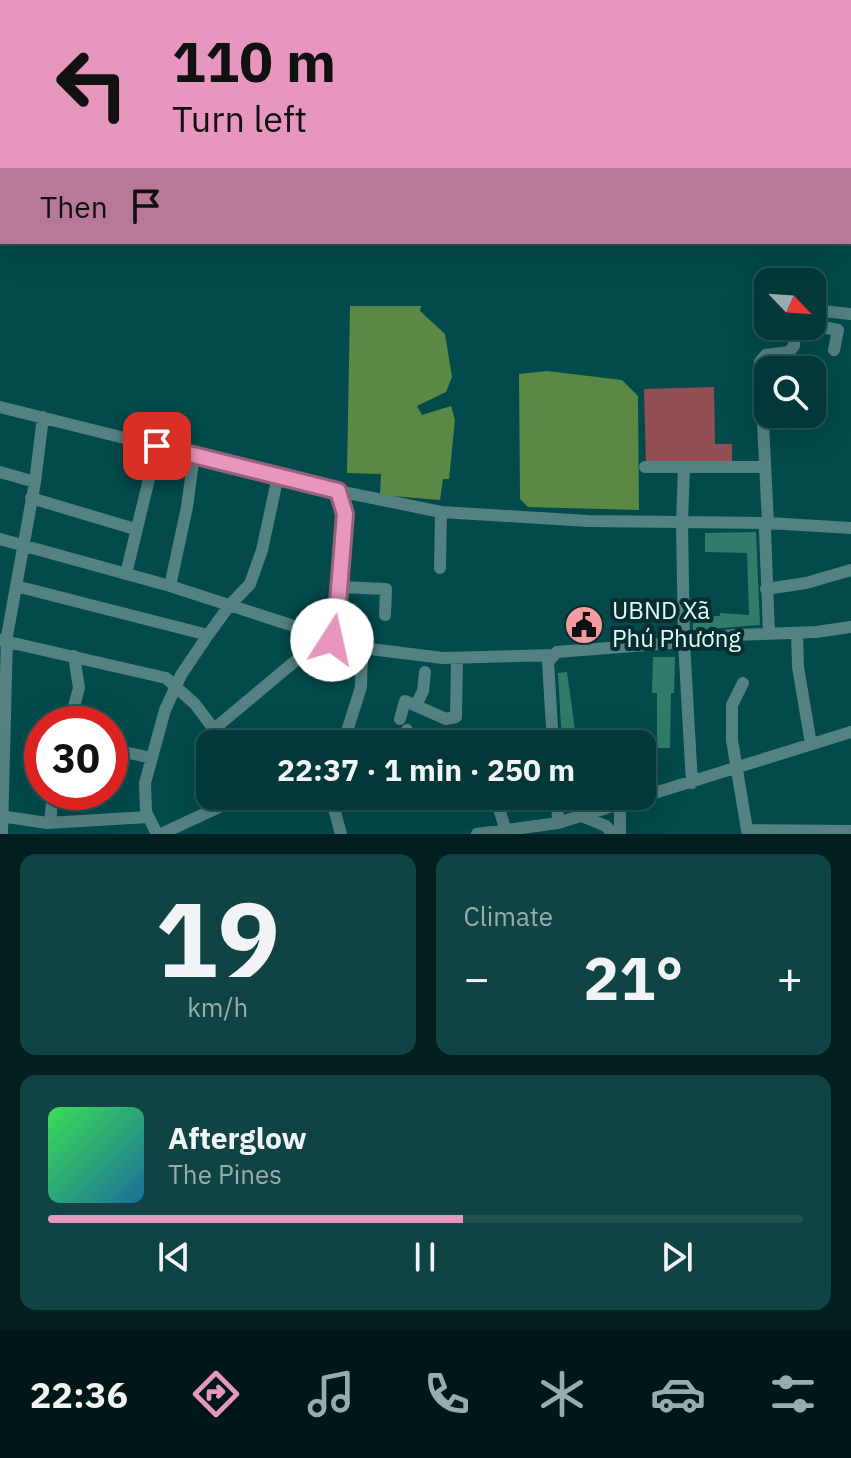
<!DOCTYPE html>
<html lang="en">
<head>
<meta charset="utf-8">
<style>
	:root { --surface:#023838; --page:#104343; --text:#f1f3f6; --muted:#96acae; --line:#235253; --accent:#e797bd }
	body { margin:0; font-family:"IBM Plex Sans",sans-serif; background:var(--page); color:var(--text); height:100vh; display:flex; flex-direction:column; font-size:30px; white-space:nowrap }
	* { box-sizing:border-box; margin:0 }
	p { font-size:26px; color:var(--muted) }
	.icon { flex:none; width:44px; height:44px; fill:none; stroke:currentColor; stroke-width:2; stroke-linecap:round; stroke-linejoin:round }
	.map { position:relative; height:834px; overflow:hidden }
	.side { display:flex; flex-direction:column; gap:20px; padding:20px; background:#011f1f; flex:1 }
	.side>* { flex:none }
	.top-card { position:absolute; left:0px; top:0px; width:852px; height:244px; box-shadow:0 8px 32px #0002,0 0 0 2px var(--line); background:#e797bd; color:#111; overflow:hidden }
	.needle { width:52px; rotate:115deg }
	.controls { position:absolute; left:754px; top:268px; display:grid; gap:16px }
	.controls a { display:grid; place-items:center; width:72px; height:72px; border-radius:16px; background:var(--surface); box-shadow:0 8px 32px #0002,0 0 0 2px var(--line); font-size:40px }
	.speed { position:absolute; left:24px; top:706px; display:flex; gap:16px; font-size:40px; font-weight:700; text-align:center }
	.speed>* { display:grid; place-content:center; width:104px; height:104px; border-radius:50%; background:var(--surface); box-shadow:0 8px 32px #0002,0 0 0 2px var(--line); line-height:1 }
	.speed .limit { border:12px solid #d22; background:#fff; color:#111 }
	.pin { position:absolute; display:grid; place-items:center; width:68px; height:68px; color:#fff; margin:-34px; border-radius:16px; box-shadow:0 4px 12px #0006 }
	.me { position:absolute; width:88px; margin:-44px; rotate:10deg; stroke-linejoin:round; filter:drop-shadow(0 0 6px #0008) }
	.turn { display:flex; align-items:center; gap:28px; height:168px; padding:0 40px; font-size:36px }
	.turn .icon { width:104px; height:104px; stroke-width:2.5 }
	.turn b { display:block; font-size:56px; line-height:68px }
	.then { display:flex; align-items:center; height:76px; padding:0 40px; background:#0003; gap:16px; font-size:30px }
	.big { font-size:60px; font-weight:800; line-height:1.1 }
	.side .card { flex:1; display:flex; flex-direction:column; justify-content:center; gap:12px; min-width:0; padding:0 28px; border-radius:16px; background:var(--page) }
	.side .dial { align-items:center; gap:0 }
	.dial b { font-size:104px; line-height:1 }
	.song { display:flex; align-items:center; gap:24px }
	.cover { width:96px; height:96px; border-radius:12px; background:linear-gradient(135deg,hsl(130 70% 55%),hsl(200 70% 35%)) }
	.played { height:8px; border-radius:4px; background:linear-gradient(90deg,var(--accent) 55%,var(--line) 55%) }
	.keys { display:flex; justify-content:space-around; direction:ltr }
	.heat { display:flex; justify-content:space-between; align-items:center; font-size:44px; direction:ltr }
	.side .tiles { flex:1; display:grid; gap:20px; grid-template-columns:1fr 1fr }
	.card:last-child { grid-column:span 2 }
	.trip { position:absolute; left:196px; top:730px; width:460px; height:80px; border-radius:16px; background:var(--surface); box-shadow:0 8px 32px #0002,0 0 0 2px var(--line); font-weight:800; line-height:80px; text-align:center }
	.menu { display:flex; height:128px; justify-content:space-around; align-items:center; background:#011616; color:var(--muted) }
	.menu .icon { width:56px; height:56px }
	.menu .on { color:var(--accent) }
	.menu b { font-size:36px; color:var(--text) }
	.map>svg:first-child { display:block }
	.green { fill:#914f53 }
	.water { fill:#5b8945 }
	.building { fill:#317b6b }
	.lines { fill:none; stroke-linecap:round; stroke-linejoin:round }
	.minor { stroke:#548182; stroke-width:12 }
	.route-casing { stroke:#96627b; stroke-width:20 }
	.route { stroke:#e797bd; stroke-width:14 }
	.labels { text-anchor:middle; stroke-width:8; stroke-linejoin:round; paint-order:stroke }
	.poi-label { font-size:24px; fill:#d7fdfd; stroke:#0a2c2d; text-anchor:start }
</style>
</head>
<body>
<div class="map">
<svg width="851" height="834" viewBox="0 0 851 834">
	<rect width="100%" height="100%" fill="#024a4b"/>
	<path class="green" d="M714,387L715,444H732V463L646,465L644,389Z"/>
	<path class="water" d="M350,306H421L420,311L445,334L452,377L446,392L417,406L422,415L451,406L455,420L449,479H443L440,500L380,495L381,474L347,473Z
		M547,371L622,380L638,396L639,510L528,507L520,499L519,374Z"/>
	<path class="building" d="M756,532L760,625L693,630V617L720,616V613L749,615L747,553L705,552V533Z
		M653,657H675L674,693H671L670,748H657L658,762L642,764V748L657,747V693H652Z
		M567,672L577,744H562L558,673Z"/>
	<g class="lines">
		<path class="minor" d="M812,310L851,314
			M812,325L838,330L834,350
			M795,326L794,346L789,352L766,355L760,362L768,523L682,522L684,642L734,635L816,632L851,627
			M0,407L338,491L441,512L588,521L682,522L684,467
			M645,467H765
			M0,472L35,482
			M31,498L135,529
			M0,539L170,586L362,648L443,658L552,655
			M440,568L441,512
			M126,574L157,446
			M16,586L208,635
			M170,586L187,507L194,455
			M340,587L386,589L385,615
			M766,589L806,583L851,570
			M769,633L765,530L768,523L851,528
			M797,633L798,667L811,744
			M0,640L166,678L195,704L225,744
			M335,641L345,514L338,491
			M743,683L732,705V740L747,830L851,831
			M416,705L423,691L425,672
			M400,719L405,701L446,719L456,717L457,658
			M69,724L79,688L74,656
			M214,729L324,637
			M343,744L361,687L362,648
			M405,744L407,730
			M553,744L548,662L557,652L684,642L692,783
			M110,749L152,758
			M323,796L332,801L341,834
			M495,796L505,828
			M557,796L558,823
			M333,806L367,796
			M579,815L606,826L613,834
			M0,816L47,823L148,817
			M50,823L53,792
			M2,834L7,636L35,482L43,417
			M157,834L146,812L145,783L165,710L181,675L208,635L229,606L250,584L262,550L278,476
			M161,834L243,796
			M477,834L558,823L851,732
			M620,834V805"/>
	</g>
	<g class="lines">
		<g class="route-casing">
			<path id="route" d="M157,446L338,491L345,514L335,641L332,640"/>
		</g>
		<use href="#route" class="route"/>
	</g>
	<defs>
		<g id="civic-disc" transform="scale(2)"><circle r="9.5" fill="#f49b9f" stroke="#0a2c2d"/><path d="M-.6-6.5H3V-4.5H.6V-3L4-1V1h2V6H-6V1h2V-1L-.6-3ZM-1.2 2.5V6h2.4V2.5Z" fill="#111"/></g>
	</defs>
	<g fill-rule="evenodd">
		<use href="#civic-disc" x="584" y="625"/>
	</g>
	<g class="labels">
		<g class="poi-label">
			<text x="612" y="619">UBND Xã<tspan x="612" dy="28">Phú Phương</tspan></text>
		</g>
	</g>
</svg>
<div class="controls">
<a><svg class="needle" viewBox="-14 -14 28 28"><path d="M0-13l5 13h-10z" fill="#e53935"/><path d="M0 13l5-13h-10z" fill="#96acae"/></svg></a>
<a><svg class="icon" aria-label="search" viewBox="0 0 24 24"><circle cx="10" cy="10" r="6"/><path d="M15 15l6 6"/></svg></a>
</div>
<div class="speed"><div class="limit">30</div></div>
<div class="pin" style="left:157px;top:446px;background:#d93025"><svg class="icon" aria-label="arrive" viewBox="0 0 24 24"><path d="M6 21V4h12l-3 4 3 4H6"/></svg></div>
<svg class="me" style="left:332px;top:640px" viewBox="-20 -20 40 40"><circle r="19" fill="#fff"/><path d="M0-13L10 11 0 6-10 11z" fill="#e797bd"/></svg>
<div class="trip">22:37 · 1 min · 250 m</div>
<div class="top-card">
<div class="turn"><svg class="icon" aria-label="left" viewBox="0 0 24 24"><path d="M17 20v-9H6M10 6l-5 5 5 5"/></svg><div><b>110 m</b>Turn left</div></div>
<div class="then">Then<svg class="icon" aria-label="arrive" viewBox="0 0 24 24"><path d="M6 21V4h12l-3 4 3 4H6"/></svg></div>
</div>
</div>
<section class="side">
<div class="tiles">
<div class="card dial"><b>19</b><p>km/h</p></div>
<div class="card"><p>Climate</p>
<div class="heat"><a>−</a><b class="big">21°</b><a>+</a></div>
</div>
<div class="card">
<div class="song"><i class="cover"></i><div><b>Afterglow</b><p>The Pines</p></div></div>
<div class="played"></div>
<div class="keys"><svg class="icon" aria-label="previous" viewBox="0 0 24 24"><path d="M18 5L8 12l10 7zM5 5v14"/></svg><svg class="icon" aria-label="pause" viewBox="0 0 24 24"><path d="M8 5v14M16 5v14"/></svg><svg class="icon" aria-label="next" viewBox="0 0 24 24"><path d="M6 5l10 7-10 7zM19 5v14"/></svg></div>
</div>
</div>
</section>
<nav class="menu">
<b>22:36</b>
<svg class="icon on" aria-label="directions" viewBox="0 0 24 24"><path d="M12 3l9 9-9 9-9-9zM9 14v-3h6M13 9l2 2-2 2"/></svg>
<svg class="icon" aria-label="music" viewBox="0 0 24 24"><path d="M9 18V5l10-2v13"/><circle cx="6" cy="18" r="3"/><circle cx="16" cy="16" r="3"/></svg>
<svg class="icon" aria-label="phone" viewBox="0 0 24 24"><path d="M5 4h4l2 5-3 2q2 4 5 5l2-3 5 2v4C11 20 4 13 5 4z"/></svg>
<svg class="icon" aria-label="climate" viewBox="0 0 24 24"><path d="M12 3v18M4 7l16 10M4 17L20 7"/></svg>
<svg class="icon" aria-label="car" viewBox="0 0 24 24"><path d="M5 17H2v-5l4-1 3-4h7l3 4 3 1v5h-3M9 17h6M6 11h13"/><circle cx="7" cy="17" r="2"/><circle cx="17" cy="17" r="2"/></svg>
<svg class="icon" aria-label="filters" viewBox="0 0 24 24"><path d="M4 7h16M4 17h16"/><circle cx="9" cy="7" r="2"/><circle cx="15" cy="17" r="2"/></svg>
</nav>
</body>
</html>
